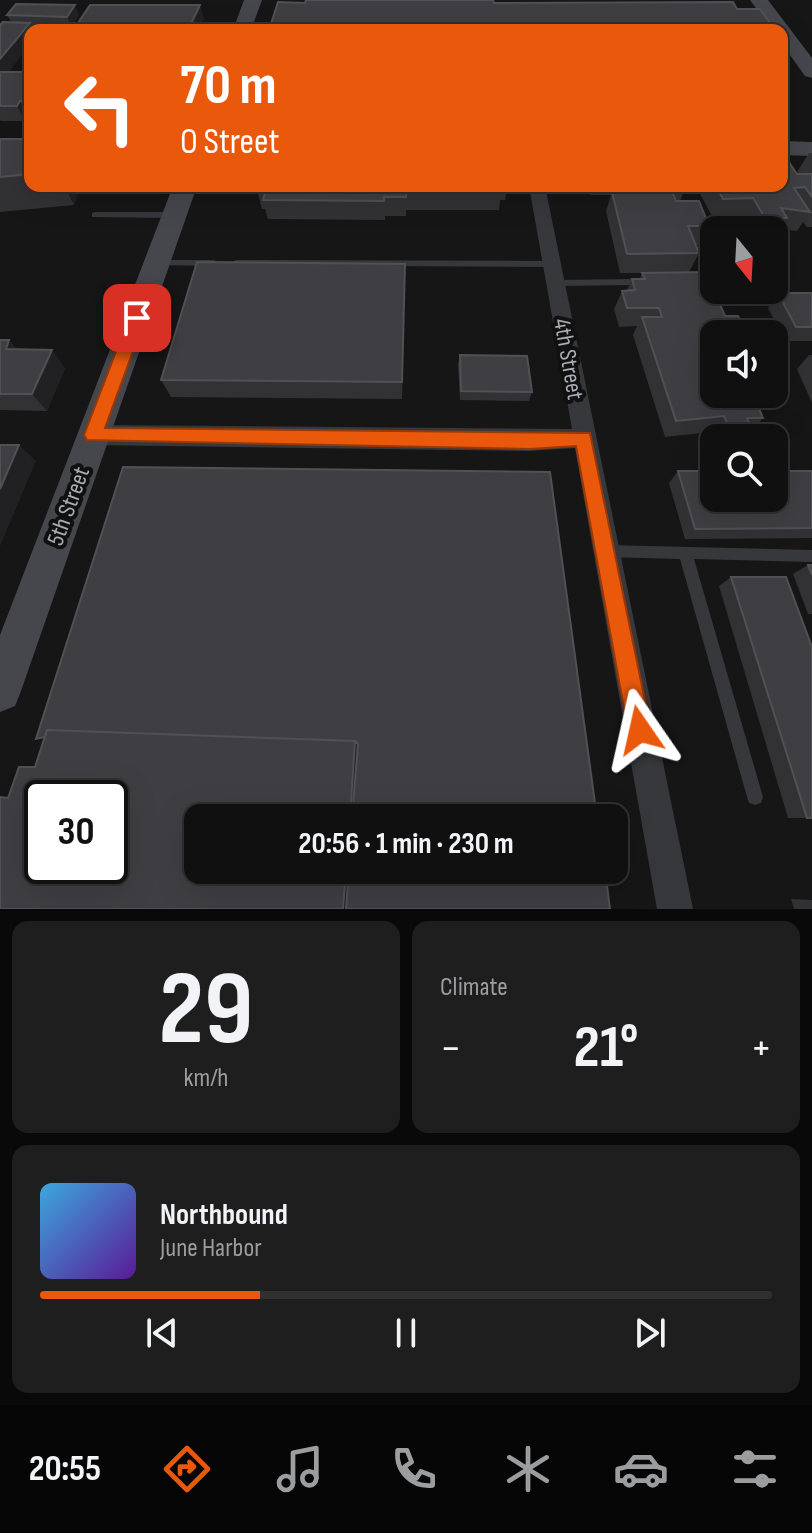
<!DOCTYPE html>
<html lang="en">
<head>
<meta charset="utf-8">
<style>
	:root { --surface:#101011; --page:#1e1e1f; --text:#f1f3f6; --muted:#9c9d9f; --line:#303031; --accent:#ea580c }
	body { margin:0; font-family:"Sofia Sans Condensed",sans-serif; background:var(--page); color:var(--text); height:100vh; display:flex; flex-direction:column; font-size:30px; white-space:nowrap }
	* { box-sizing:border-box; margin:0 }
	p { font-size:26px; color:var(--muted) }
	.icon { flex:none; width:44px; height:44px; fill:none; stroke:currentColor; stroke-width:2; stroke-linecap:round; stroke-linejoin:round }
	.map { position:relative; height:909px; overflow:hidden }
	.drawer { display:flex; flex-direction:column; gap:12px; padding:12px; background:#090909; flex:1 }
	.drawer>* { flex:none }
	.banner { position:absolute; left:24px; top:24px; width:764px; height:168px; border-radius:16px; box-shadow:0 8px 32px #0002,0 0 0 2px var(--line); background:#ea580c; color:#fff; overflow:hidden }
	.needle { width:52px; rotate:162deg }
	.fabs { position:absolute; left:700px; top:216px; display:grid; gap:16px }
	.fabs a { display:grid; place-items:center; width:88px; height:88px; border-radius:16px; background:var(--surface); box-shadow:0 8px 32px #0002,0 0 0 2px var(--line); font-size:40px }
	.speed { position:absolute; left:24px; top:780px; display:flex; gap:16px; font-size:40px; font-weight:700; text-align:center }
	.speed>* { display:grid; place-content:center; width:104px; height:104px; border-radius:50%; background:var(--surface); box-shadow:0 8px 32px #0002,0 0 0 2px var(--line); line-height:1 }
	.speed .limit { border:4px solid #111; border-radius:12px; background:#fff; color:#111 }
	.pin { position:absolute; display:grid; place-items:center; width:68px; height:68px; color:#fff; margin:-34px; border-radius:16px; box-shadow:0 4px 12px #0006 }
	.me { position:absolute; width:88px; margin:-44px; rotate:349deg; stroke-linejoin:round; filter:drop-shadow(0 0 6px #0008) }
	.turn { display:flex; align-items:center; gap:28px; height:168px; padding:0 24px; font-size:36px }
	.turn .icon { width:104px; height:104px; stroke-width:2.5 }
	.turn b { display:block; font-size:56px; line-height:68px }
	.big { font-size:60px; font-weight:700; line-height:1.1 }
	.drawer .widget { flex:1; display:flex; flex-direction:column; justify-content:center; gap:12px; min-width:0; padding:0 28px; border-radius:16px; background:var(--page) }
	.drawer .dial { align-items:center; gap:0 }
	.dial b { font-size:104px; line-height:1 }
	.song { display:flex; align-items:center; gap:24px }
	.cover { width:96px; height:96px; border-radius:12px; background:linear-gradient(135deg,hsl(200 70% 55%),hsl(270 70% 35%)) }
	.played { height:8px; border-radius:4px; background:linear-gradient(90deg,var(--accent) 30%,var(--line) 30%) }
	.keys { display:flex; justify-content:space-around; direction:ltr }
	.heat { display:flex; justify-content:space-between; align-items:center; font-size:44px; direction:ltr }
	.drawer .tiles { flex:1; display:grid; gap:12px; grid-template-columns:1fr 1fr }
	.widget:last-child { grid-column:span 2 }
	.trip { position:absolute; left:184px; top:804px; width:444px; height:80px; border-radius:16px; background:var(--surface); box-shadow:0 8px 32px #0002,0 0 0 2px var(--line); font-weight:700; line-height:80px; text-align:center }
	.tabs { display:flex; height:128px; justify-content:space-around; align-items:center; background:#060607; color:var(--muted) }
	.tabs .icon { width:56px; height:56px }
	.tabs .active { color:var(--accent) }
	.tabs b { font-size:36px; color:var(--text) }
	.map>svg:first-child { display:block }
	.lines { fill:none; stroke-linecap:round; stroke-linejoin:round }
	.lane { fill:#37383c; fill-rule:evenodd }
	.street { fill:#37383c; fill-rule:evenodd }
	.secondary { fill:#45474c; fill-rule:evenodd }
	.wall { fill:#323235 }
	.shaded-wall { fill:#212123 }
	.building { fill:#3f3f43; stroke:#4f5155; stroke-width:2; fill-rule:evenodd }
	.route { fill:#ea580c; stroke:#983908; stroke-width:2 }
	.labels { text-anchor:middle; stroke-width:8; stroke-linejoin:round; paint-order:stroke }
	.street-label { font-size:24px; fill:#a9adb6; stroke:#111112 }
</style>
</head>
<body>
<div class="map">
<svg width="812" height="909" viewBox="0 0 812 909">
	<rect width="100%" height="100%" fill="#161617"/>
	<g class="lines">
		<path class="lane" d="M95,212H174L178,215L174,218L92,217V213Z
			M157,260H214L219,263L214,266L154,265L152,263Z
			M236,260L551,261L556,264L551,267L233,265L231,263Z
			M637,279L642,282L637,285L555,286L550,283L555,280Z
			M605,545L812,550V562L694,559L763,797L761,803L755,805L749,803L747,797L680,559L605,557L600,555L598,551L600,547Z"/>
		<path class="street" d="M529,186H545L693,909H657L575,448L529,451L93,445L85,442L81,435L85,428L93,425L572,429Z"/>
		<path class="secondary" d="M244,0H262L251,30H233Z
			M750,0H768L812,58V78L805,76L782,44V30H772Z
			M782,141L812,142V156L782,155Z
			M173,186H197L21,691L15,706L0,712V635Z"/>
	</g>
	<path class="wall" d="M7,15H79L71,26L31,25L33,30H30L9,72H30V116H28L25,121H1L0,120V25L11,22Z
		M204,19L199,30H78L76,26Z
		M0,139H30V186H80L74,205L0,212Z
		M809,153H812V227H807L803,222L797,231L780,229L774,237V230H749L742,217L713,218L696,186H782L797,174H799L797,172Z
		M258,186H508L505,200H500L499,210H406V216H385V220L268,219L265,209H262L257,190Z
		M587,186H682L684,191L680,201L709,226L700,245H695L699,253L689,272L725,316L743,326L737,334H714V394H764L761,397H754L763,418L752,431L754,438H714V440L711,432L665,437L633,335L637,326L619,327L614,309L622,291L627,290L632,279H640L642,273H620L606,211L611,195H590Z
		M405,264L402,399L171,397L161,380Z
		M778,293H812V341H785L768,308Z
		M0,340L17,349L65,368L47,411L0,410Z
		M460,355L532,392L529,401L460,400L458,364Z
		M809,355H812V403L797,369Z
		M678,471H812V538L685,539L669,483Z
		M808,565H812V614H808L793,574Z
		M731,577L812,818H788L719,586Z
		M791,899L812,900V909H794Z"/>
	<path class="shaded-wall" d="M75,5L79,15L71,26L67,17Z
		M200,5L204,19L199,30H191L190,26Z
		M30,23L33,30H30V45L2,80L0,76V59Z
		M20,101L28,116L25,121L17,106Z
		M64,186H80L74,205Z
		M9,340L24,358L6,349Z
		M52,350L65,368L47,411L32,394Z
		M19,445L36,461L0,546V489Z
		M355,741L360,748L356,818H350Z
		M346,870H352L349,909H343Z"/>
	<path class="building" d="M306,0H493L494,3L733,2L737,9H760L775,30H269L278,2L305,3Z
		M16,4L75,5L67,17L7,15Z
		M90,5H200L190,26H76Z
		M3,22L30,23L0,59V25Z
		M0,72H30V101H20L17,106H0Z
		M0,139H30V174L0,177Z
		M782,155H784L797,174H812V197L805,187L794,188L810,212L781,208L787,218H765L753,198L723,199L716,186H782Z
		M258,186H501L502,191L406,190V197H384V201L263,200L266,190H257Z
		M625,186H682L684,191H672L676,201H699L709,226H688L699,253L627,254L612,192H627Z
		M197,262L405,264L402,382L161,380Z
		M706,272L725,316H738L743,326H723L726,334H714V394H753L763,418H747L754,438H733L724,416L676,421L642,317H662L659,308H627L622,291L635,290L632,279H645L642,273Z
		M778,293H812V327H796Z
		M0,340H9L6,349L52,350L32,394H0Z
		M460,355L527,356L532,392L461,391Z
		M0,445H19L0,489Z
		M123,467L550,472L597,818H352L358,744L355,741L47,730L45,737L36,739Z
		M678,471H714V498H774V471H812V528L695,529Z
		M808,565H812V575Z
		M731,577H786L812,647V818H807Z
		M47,730L355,741L350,818H198V870H346L343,909H0V797L8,798L19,767H35ZM42,798H110V866H42Z
		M349,870H605L610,909H346Z"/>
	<path class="route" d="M137,312L145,318L105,428L590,433L651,730L648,739L640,742L631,739L628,730L576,446L529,449L87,440L84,435L129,318Z"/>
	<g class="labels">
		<g class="street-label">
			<text transform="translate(569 359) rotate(80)" y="8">4th Street</text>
			<text transform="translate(68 506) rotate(-70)" y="8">5th Street</text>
		</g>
	</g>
</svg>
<div class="fabs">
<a><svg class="needle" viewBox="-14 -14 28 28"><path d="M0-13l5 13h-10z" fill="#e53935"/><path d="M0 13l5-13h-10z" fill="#9c9d9f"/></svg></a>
<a><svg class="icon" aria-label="sound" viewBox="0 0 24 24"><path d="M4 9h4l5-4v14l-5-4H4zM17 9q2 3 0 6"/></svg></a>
<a><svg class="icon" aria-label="search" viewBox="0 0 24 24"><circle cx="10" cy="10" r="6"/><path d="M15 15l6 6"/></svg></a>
</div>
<div class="speed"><div class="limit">30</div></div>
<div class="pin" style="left:137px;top:318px;background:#d93025"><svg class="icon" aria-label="arrive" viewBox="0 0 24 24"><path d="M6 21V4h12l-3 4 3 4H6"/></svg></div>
<svg class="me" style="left:640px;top:730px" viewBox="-20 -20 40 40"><path d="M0-17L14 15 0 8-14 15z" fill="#ea580c" stroke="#fff" stroke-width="4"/></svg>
<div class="trip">20:56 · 1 min · 230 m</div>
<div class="banner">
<div class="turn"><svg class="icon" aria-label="left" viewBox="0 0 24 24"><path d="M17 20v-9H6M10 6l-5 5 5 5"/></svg><div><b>70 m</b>O Street</div></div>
</div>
</div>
<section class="drawer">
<div class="tiles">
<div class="widget dial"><b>29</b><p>km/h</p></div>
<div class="widget"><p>Climate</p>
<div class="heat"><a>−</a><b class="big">21°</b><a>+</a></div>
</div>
<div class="widget">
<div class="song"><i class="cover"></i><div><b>Northbound</b><p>June Harbor</p></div></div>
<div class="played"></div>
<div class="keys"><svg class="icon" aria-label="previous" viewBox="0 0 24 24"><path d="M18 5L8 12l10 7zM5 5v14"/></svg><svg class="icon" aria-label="pause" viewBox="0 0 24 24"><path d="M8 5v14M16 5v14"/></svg><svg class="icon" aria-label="next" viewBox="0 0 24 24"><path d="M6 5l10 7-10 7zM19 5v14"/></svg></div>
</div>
</div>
</section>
<nav class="tabs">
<b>20:55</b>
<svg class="icon active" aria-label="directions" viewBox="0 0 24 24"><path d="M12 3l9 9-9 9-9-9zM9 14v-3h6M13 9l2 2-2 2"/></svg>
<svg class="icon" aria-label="music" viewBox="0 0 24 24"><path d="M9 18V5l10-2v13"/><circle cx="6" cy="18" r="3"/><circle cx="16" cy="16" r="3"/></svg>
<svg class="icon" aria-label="phone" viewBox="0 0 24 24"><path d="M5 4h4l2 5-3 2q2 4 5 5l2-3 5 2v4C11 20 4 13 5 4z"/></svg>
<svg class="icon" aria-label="climate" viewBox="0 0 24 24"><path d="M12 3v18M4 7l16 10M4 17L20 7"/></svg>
<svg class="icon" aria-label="car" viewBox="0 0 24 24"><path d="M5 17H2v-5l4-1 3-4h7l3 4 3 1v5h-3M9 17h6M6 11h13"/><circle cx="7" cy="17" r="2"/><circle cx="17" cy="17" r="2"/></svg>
<svg class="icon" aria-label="filters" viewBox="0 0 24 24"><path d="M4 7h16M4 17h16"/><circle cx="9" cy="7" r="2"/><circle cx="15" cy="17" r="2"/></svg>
</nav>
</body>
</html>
